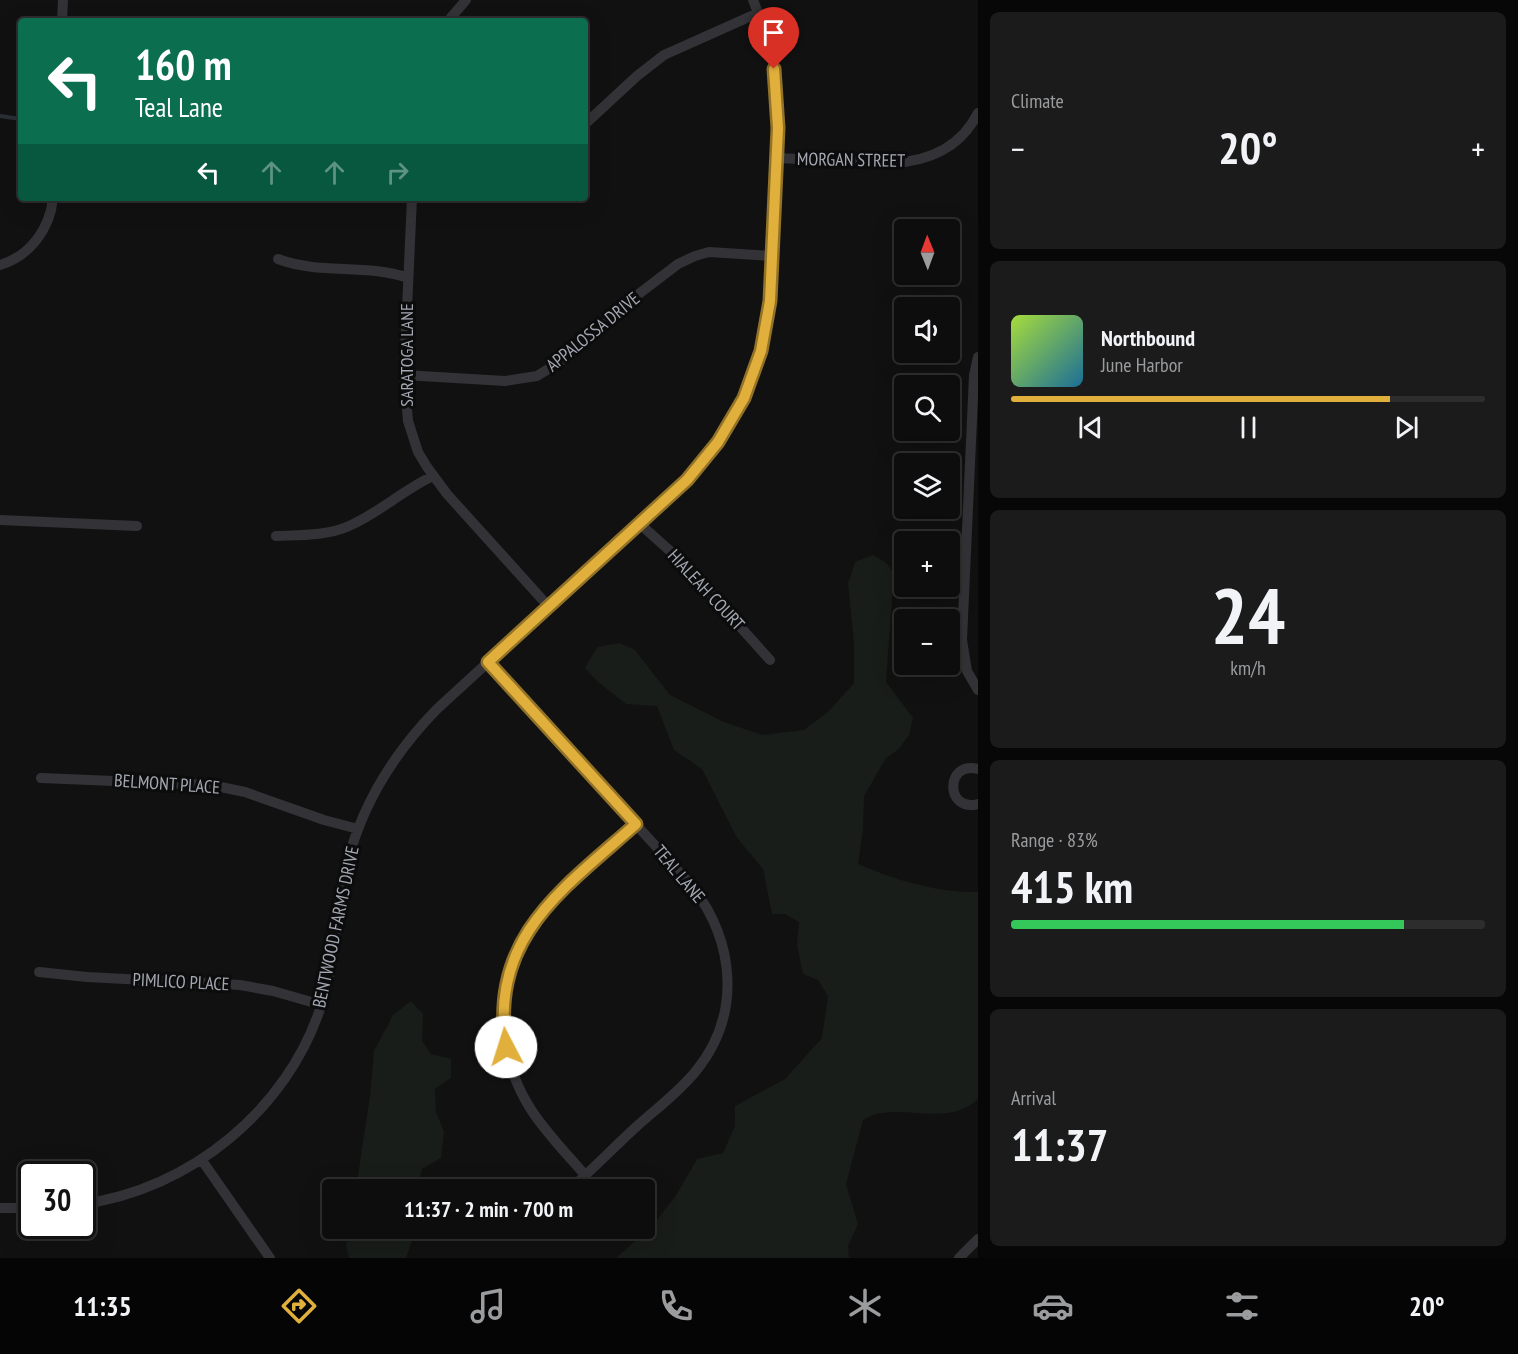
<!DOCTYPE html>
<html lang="en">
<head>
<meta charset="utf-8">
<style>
	:root { --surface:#0d0d0e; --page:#1b1b1c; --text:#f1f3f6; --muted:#9a9c9e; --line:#2d2d2e; --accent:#e0af3c }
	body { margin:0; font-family:"PT Sans Narrow",sans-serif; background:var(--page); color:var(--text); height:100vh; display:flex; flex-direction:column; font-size:22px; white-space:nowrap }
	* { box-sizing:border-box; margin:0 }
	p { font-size:20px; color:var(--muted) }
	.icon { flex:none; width:33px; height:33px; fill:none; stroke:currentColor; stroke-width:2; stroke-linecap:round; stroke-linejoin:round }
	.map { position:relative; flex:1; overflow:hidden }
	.panel { display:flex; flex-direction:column; gap:12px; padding:12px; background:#070708; width:540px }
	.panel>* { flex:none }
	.hud { position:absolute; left:18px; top:18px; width:570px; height:183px; border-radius:6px; box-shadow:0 6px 24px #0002,0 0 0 2px var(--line); background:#0b6e4f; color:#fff; overflow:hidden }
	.needle { width:39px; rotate:359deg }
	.fabs { position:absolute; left:894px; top:219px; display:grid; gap:12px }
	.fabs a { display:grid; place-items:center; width:66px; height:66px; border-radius:6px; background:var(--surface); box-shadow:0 6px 24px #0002,0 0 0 2px var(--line); font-size:30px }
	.speed { position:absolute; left:18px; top:1161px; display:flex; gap:12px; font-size:30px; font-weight:700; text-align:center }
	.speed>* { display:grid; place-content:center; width:78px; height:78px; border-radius:50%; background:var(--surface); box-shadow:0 6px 24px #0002,0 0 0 2px var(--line); line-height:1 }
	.speed .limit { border:3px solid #111; border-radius:9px; background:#fff; color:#111 }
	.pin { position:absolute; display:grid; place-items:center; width:51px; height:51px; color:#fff; margin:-62px -26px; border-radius:50% 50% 50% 0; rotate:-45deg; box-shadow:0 0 6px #0007 }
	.pin .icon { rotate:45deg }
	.me { position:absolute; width:66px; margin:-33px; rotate:355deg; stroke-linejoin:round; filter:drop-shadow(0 0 4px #0008) }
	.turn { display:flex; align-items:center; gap:21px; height:126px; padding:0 18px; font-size:27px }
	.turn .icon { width:78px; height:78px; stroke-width:2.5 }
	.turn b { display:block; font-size:42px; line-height:51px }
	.lanes { display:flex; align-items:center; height:57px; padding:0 18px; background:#0003; justify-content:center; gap:30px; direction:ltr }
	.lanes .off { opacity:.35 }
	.big { font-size:45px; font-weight:700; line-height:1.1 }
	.panel .tile { flex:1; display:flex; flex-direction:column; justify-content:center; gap:9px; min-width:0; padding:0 21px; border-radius:9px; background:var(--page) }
	.panel .dial { align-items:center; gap:0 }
	.dial b { font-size:78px; line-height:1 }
	.song { display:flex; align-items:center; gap:18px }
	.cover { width:72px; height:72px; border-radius:9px; background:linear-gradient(135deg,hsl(80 70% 55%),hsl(200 70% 35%)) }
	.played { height:6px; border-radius:3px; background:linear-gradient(90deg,var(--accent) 80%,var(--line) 80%) }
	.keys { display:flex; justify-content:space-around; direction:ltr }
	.heat { display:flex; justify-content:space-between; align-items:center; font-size:33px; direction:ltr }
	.charge { height:9px; border-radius:4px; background:linear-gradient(90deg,#34c759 83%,var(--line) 0) }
	.trip { position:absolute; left:322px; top:1179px; width:333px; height:60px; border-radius:6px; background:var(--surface); box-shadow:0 6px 24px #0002,0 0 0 2px var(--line); font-weight:700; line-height:60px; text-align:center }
	.tab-bar { display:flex; height:96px; justify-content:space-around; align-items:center; background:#050506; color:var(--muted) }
	.tab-bar .icon { width:42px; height:42px }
	.tab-bar .current { color:var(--accent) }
	.tab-bar b { font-size:27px; color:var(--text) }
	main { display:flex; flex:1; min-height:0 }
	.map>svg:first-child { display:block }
	.green { fill:#181d19 }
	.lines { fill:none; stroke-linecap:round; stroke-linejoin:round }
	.stream { stroke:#292f35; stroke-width:4 }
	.street { stroke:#333337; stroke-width:10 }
	.route-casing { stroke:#927227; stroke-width:15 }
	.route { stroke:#e0af3c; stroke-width:10 }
	.labels { text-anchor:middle; stroke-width:6; stroke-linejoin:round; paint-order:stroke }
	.street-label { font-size:18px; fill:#a4a8b2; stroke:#0c0c0d }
</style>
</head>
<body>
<main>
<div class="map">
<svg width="978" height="1258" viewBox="0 0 978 1258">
	<rect width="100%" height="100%" fill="#111112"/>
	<path class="green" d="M873,555L885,562L894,573L886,682L913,718L909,735L898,750L886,758L864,796L863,829L858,864C895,880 938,893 978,892V1099C949,1126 911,1106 876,1114C872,1115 867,1118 863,1120L846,1184L858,1224L848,1246L849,1258H616L653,1225L677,1194L697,1159L723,1153L735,1126V1106L785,1079L822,1038L828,996L818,980L803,974L797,945L799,922L785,914H772L763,869L737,838L702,769L674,750L657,706L626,704L598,682L585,668L597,647L619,643L635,650L670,695L724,722L762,735L804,730L829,711L854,683V642L848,584L855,562Z
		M411,1001L423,1014L422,1041L431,1054L451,1059V1078L435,1089L436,1112L444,1132L441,1158L422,1169L419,1181L421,1189H356L370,1096L374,1051L393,1015Z
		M349,1229V1228L416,1229L406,1258H349L346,1245Z"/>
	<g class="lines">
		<path class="stream" d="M0,116L21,119"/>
		<path class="street" d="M62,21L63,0
			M448,21L466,0
			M585,124L637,76L664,55L758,13
			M777,158L893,163C929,161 961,147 978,113
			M412,198L404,375L408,421L418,452L427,467L447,494L549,607
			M278,259C320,275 365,263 408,278
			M0,265C30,256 50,229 53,198
			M978,357L974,375L962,640L967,671L978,690
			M404,375L505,381L537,376L566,358L640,293L678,264L695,256L709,252L772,256
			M0,520L137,526
			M640,524L679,559L770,660
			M276,536C300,535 327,536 349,526C379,513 403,490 433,476
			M488,662L692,886C735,942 742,1014 696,1071C678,1093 656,1109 636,1127C613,1148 592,1170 569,1190
			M978,769C945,760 945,813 978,804
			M41,778L211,785L245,792L324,820L358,829
			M39,972L87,977L240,985L273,991L322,1005
			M201,1159L270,1258
			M585,1175C567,1154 545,1132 530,1108C492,1048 493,965 542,911C570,879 605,852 636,824
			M82,1204C190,1190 288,1109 321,1006C336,961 335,913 346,868C361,805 393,754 437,709L687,480C715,449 740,414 754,373C773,318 772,259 775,202C776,161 780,119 776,79C773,52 763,25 753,0
			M0,1208H32
			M959,1258L978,1239"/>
	</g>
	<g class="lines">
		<g class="route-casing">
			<path id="route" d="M506,1047C489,937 563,889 636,824L488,662L687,480L718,442L744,398L761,351L770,301L778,128L774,69"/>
		</g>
		<use href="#route" class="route"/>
	</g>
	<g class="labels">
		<g class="street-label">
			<text transform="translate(851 160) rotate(1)" y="6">MORGAN STREET</text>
			<text transform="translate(593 332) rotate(-39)" y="6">APPALOSSA DRIVE</text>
			<text transform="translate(407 355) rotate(-90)" y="6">SARATOGA LANE</text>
			<text transform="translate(706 590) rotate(47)" y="6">HIALEAH COURT</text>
			<text transform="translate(167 784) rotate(4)" y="6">BELMONT PLACE</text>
			<text transform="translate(679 874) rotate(50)" y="6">TEAL LANE</text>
			<text transform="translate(336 927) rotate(-78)" y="6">BENTWOOD FARMS DRIVE</text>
			<text transform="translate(181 982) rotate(3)" y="6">PIMLICO PLACE</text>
		</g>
	</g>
</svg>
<div class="fabs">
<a><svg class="needle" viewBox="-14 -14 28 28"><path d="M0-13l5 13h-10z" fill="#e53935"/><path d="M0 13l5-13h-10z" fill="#9a9c9e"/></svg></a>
<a><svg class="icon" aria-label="sound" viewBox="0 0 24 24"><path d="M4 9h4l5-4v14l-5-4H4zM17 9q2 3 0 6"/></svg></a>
<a><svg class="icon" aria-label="search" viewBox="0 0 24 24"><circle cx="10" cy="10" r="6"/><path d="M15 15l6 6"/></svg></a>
<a><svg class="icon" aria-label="layers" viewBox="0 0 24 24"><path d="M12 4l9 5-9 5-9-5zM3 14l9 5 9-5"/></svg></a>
<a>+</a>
<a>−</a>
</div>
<div class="speed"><div class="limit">30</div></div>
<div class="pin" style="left:774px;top:69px;background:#d93025"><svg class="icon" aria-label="arrive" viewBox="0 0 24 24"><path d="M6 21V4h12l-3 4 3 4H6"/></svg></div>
<svg class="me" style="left:506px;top:1047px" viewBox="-20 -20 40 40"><circle r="19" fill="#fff"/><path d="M0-13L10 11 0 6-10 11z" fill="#e0af3c"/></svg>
<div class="trip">11:37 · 2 min · 700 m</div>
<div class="hud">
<div class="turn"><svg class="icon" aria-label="left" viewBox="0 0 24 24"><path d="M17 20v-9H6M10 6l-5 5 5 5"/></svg><div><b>160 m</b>Teal Lane</div></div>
<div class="lanes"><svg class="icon" aria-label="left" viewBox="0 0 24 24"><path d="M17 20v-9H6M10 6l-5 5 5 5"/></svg><svg class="icon off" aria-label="ahead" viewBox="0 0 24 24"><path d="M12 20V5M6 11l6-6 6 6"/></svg><svg class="icon off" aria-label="ahead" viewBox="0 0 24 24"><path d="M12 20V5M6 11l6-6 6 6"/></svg><svg class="icon off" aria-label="right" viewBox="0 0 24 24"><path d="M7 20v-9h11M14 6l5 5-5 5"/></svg></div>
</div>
</div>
<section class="panel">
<div class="tile"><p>Climate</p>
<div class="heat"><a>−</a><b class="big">20°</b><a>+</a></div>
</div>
<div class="tile">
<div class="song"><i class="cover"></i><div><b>Northbound</b><p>June Harbor</p></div></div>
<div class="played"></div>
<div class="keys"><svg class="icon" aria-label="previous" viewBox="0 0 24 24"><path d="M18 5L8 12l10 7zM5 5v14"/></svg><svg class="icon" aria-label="pause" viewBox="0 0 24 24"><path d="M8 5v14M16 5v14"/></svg><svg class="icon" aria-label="next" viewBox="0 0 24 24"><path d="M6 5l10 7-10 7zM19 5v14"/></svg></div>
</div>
<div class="tile dial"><b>24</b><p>km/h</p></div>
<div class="tile"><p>Range · 83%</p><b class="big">415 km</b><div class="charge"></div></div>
<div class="tile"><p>Arrival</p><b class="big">11:37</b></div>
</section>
</main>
<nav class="tab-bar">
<b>11:35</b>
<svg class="icon current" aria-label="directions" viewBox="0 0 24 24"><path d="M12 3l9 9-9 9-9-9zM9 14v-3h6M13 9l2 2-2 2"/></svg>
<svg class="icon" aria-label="music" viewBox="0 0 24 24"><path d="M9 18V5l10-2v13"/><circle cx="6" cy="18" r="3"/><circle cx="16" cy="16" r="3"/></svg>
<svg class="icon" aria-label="phone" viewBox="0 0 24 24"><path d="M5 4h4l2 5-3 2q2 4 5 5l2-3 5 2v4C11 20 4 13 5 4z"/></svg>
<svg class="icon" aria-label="climate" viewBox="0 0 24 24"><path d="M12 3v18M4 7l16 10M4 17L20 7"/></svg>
<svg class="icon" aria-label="car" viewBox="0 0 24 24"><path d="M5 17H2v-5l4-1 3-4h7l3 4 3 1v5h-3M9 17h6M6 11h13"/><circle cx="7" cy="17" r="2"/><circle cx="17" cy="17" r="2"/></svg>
<svg class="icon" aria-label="filters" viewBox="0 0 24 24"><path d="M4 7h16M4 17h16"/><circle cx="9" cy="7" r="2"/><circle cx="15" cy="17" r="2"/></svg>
<b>20°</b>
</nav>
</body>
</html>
